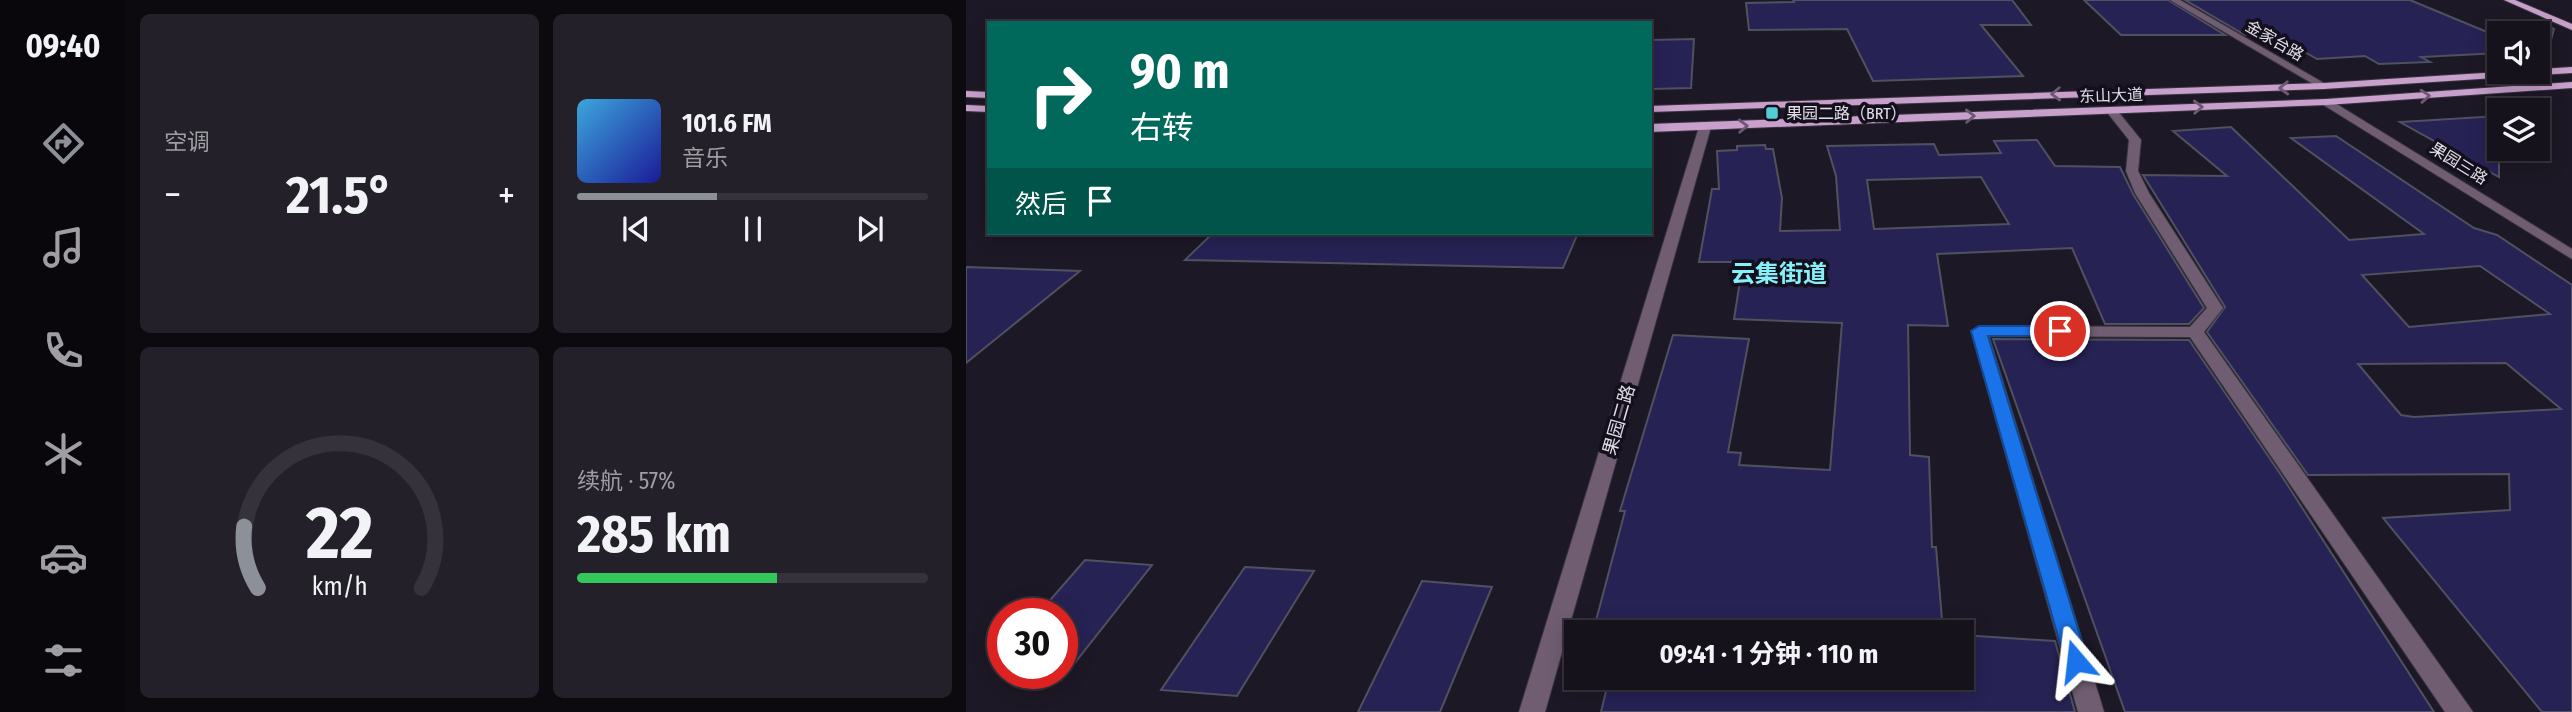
<!DOCTYPE html>
<html lang="zh">
<head>
<meta charset="utf-8">
<style>
	:root { --surface:#16121c; --page:#232029; --text:#f1f3f6; --muted:#9e9ea3; --line:#35323b; --accent:#8c9099 }
	body { margin:0; font-family:"Fira Sans Condensed","Noto Sans SC",sans-serif; background:var(--page); color:var(--text); height:100vh; display:flex; flex-direction:column; font-size:26px; white-space:nowrap }
	* { box-sizing:border-box; margin:0 }
	p { font-size:23px; color:var(--muted) }
	.icon { flex:none; width:38px; height:38px; fill:none; stroke:currentColor; stroke-width:2; stroke-linecap:round; stroke-linejoin:round }
	.map { position:relative; flex:1; overflow:hidden }
	.panel { display:flex; flex-direction:column; gap:14px; padding:14px; background:#0c0a0f; width:840px }
	.panel>* { flex:none }
	.hud { position:absolute; left:21px; top:21px; width:665px; height:214px; border-radius:0px; box-shadow:0 4px 18px #0003,0 0 0 2px var(--line); background:#00695c; color:#fff; overflow:hidden }
	.fabs { position:absolute; left:1521px; top:21px; display:grid; gap:14px }
	.fabs a { display:grid; place-items:center; width:63px; height:63px; border-radius:0px; background:var(--surface); box-shadow:0 4px 18px #0003,0 0 0 2px var(--line); font-size:35px }
	.speed { position:absolute; left:21px; top:598px; display:flex; gap:14px; font-size:35px; font-weight:700; text-align:center }
	.speed>* { display:grid; place-content:center; width:91px; height:91px; border-radius:50%; background:var(--surface); box-shadow:0 4px 18px #0003,0 0 0 2px var(--line); line-height:1 }
	.speed .limit { border:10px solid #d22; background:#fff; color:#111 }
	.pin { position:absolute; display:grid; place-items:center; width:60px; height:60px; color:#fff; margin:-30px; border:4px solid #fff; border-radius:50%; box-shadow:0 2px 7px #0007 }
	.me { position:absolute; width:77px; margin:-38px; rotate:343deg; stroke-linejoin:round; filter:drop-shadow(0 0 5px #0008) }
	.turn { display:flex; align-items:center; gap:24px; height:147px; padding:0 28px; font-size:32px }
	.turn .icon { width:91px; height:91px; stroke-width:2.5 }
	.turn b { display:block; font-size:49px; line-height:60px }
	.then { display:flex; align-items:center; height:66px; padding:0 28px; background:#0003; gap:14px; font-size:26px }
	.big { font-size:52px; font-weight:700; line-height:1.1 }
	.panel .tile { flex:1; display:flex; flex-direction:column; justify-content:center; gap:10px; min-width:0; padding:0 24px; border-radius:10px; background:var(--page) }
	.panel .dial { align-items:center; gap:0 }
	.dial svg { height:182px; overflow:visible; fill:none; stroke:var(--line); stroke-width:7; stroke-linecap:round; text-anchor:middle }
	.dial text { fill:var(--text); stroke:none }
	.song { display:flex; align-items:center; gap:21px }
	.cover { width:84px; height:84px; border-radius:10px; background:linear-gradient(135deg,hsl(200 70% 55%),hsl(240 70% 35%)) }
	.played { height:7px; border-radius:4px; background:linear-gradient(90deg,var(--accent) 40%,var(--line) 40%) }
	.keys { display:flex; justify-content:space-around; direction:ltr }
	.heat { display:flex; justify-content:space-between; align-items:center; font-size:38px; direction:ltr }
	.charge { height:10px; border-radius:5px; background:linear-gradient(90deg,#34c759 57%,var(--line) 0) }
	.panel .tiles { flex:1; display:grid; gap:14px; grid-template-columns:repeat(2,1fr) }
	.trip { position:absolute; left:598px; top:620px; width:410px; height:70px; border-radius:0px; background:var(--surface); box-shadow:0 4px 18px #0003,0 0 0 2px var(--line); font-weight:700; line-height:70px; text-align:center }
	main { display:flex; flex:1; min-height:0 }
	.tabs { display:flex; flex-direction:column; width:126px; justify-content:space-around; align-items:center; background:#09070b; color:var(--muted) }
	.tabs .icon { width:49px; height:49px }
	.tabs .active { color:var(--accent) }
	.tabs b { font-size:32px; color:var(--text) }
	.map>svg:first-child { display:block }
	.building { fill:#262254; stroke:#4f5060; stroke-width:2; fill-rule:evenodd }
	.lines { fill:none; stroke-linecap:round; stroke-linejoin:round }
	.minor-casing { stroke:#383440; stroke-width:2 }
	.major-casing { stroke:#383440; stroke-width:2 }
	.minor { fill:#705d72; fill-rule:evenodd }
	.major { fill:#c8a0cb; fill-rule:evenodd }
	.oneway { stroke:#6e5874 }
	.route { fill:#1a73e8; stroke:#114b97; stroke-width:2 }
	.poi-dot { fill:#52ccd5; stroke:#140f1c; stroke-width:2.5 }
	.labels { text-anchor:middle; stroke-width:7; stroke-linejoin:round; paint-order:stroke }
	.far-street-label { font-size:16px; fill:#e1dee7; stroke:#140f1c }
	.far-poi-label { font-size:16px; fill:#e1dee7; stroke:#140f1c; text-anchor:start }
	.street-label { font-size:18px; fill:#e1dee7; stroke:#140f1c }
	.district-label { font-size:24px; font-weight:bold; fill:#85f0f9; stroke:#140f1c }
</style>
</head>
<body>
<main>
<nav class="tabs">
<b>09:40</b>
<svg class="icon active" aria-label="directions" viewBox="0 0 24 24"><path d="M12 3l9 9-9 9-9-9zM9 14v-3h6M13 9l2 2-2 2"/></svg>
<svg class="icon" aria-label="music" viewBox="0 0 24 24"><path d="M9 18V5l10-2v13"/><circle cx="6" cy="18" r="3"/><circle cx="16" cy="16" r="3"/></svg>
<svg class="icon" aria-label="phone" viewBox="0 0 24 24"><path d="M5 4h4l2 5-3 2q2 4 5 5l2-3 5 2v4C11 20 4 13 5 4z"/></svg>
<svg class="icon" aria-label="climate" viewBox="0 0 24 24"><path d="M12 3v18M4 7l16 10M4 17L20 7"/></svg>
<svg class="icon" aria-label="car" viewBox="0 0 24 24"><path d="M5 17H2v-5l4-1 3-4h7l3 4 3 1v5h-3M9 17h6M6 11h13"/><circle cx="7" cy="17" r="2"/><circle cx="17" cy="17" r="2"/></svg>
<svg class="icon" aria-label="filters" viewBox="0 0 24 24"><path d="M4 7h16M4 17h16"/><circle cx="9" cy="7" r="2"/><circle cx="15" cy="17" r="2"/></svg>
</nav>
<section class="panel">
<div class="tiles">
<div class="tile"><p>空调</p>
<div class="heat"><a>−</a><b class="big">21.5°</b><a>+</a></div>
</div>
<div class="tile">
<div class="song"><i class="cover"></i><div><b>101.6 FM</b><p>音乐</p></div></div>
<div class="played"></div>
<div class="keys"><svg class="icon" aria-label="previous" viewBox="0 0 24 24"><path d="M18 5L8 12l10 7zM5 5v14"/></svg><svg class="icon" aria-label="pause" viewBox="0 0 24 24"><path d="M8 5v14M16 5v14"/></svg><svg class="icon" aria-label="next" viewBox="0 0 24 24"><path d="M6 5l10 7-10 7zM19 5v14"/></svg></div>
</div>
<div class="tile dial"><svg viewBox="0 0 100 80">
<path d="M14 69A42 42 0 1 1 86 69"/>
<path d="M14 69A42 42 0 0 1 8 42" stroke="#8c9099"/>
<text x="50" y="56" font-size="32" font-weight="700">22</text>
<text x="50" y="72" font-size="11">km/h</text>
</svg></div>
<div class="tile"><p>续航 · 57%</p><b class="big">285 km</b><div class="charge"></div></div>
</div>
</section>
<div class="map">
<svg width="1606" height="712" viewBox="0 0 1606 712">
	<rect width="100%" height="100%" fill="#1d1825"/>
	<path class="building" d="M827,0H1046L1065,25H1015L1057,76L907,81L881,29L783,30L780,3L828,2Z
		M1118,0H1202L1259,35H1155Z
		M1219,0H1444L1533,37V53L1455,57L1464,62L1413,64L1399,56L1351,59L1316,39L1305,40L1294,34L1279,35Z
		M1553,22H1573L1588,29L1582,51H1572V33H1547Z
		M728,39L725,88L684,89V40Z
		M1533,116V177L1434,122Z
		M1265,127L1383,240L1458,234L1325,138L1370,136L1508,228L1531,235L1606,285V712H1576L1417,518L1544,510L1543,474L1342,475L1241,332L1259,307L1177,175L1261,176L1207,131ZM1514,266L1584,314L1443,327L1396,275ZM1540,363L1595,409L1448,417L1435,415L1392,364Z
		M1071,140L1089,166L1154,167L1167,194L1238,308L1223,324H1139L1106,248L971,254L982,326L942,325L944,455L963,457L966,547H970L977,632H627L659,511H654L707,335L783,339L762,452L775,453L773,465L864,470L876,323L768,319L777,262H733L746,189H753L751,151L771,150V146L799,145L800,149H807L816,198L814,231L874,230L870,176L861,146L968,144L973,155L1035,153L1028,141ZM1015,177L1043,224L908,229L901,180Z
		M247,233H612L597,268L219,260Z
		M0,267L114,271L0,363Z
		M1027,339L1223,340L1315,475L1468,712H1159Z
		M119,560L186,565L96,679V614H72Z
		M279,567L348,571L271,696L195,690Z
		M456,581L526,587L474,712H392Z
		M996,635L1089,641L1109,712H635L641,687L612,685L614,677H996Z"/>
	<g class="lines">
		<g class="minor-casing">
			<path id="minor" d="M1204,0H1214L1363,86L1354,88Z
				M1356,100H1364L1606,249V259L1356,104Z
				M1146,108L1150,109L1175,140L1172,171L1183,193L1257,308L1238,332L1507,712H1479L1224,337L1023,336L1138,712H1112L1005,331L1013,326L1224,327L1241,308L1169,193L1160,171L1163,140L1140,111Z
				M739,123L745,127L579,712H553L733,127Z"/>
		</g>
		<g class="major-casing">
			<path id="major" d="M1538,0H1549L1606,24V30Z
				M1606,67V73L1358,89L684,112V106L1358,83L1533,72H1572V69Z
				M1606,82V88L1360,105L684,132V124L1360,99Z
				M0,91L23,92V98L0,97Z
				M0,105L23,106V112L0,111Z"/>
		</g>
		<use href="#minor" class="minor"/>
		<use href="#major" class="major"/>
	</g>
	<defs><path id="oneway-chevron" d="M-2-3.5L2.5 0L-2 3.5" fill="none" stroke-width="1.6" stroke-linecap="round" stroke-linejoin="round" transform="scale(1.75)"/></defs>
	<g class="oneway">
		<use href="#oneway-chevron" transform="translate(1318 88) rotate(178)"/>
		<use href="#oneway-chevron" transform="translate(1090 94) rotate(178)"/>
		<use href="#oneway-chevron" transform="translate(1459 96) rotate(-4)"/>
		<use href="#oneway-chevron" transform="translate(1232 107) rotate(-2)"/>
		<use href="#oneway-chevron" transform="translate(1004 116) rotate(-2)"/>
		<use href="#oneway-chevron" transform="translate(777 126) rotate(-2)"/>
	</g>
	<path class="route" d="M1013,326H1094L1102,331L1094,336H1022L1122,661L1118,668L1110,671L1102,668L1099,661L1005,331Z"/>
	<rect class="poi-dot" x="799" y="106" width="14" height="14" rx="3.5"/>
	<g class="labels">
		<g class="far-street-label">
			<text transform="translate(1309 40) rotate(30)" y="6">金家台路</text>
			<text transform="translate(1145 95) rotate(-2)" y="6">东山大道</text>
			<text transform="translate(1493 163) rotate(32)" y="6">果园三路</text>
		</g>
		<g class="far-poi-label">
			<text x="820" y="119">果园二路（BRT）</text>
		</g>
		<g class="street-label">
			<text transform="translate(653 420) rotate(-74)" y="6">果园二路</text>
		</g>
		<g class="district-label">
			<text x="813" y="282">云集街道</text>
		</g>
	</g>
</svg>
<div class="fabs">
<a><svg class="icon" aria-label="sound" viewBox="0 0 24 24"><path d="M4 9h4l5-4v14l-5-4H4zM17 9q2 3 0 6"/></svg></a>
<a><svg class="icon" aria-label="layers" viewBox="0 0 24 24"><path d="M12 4l9 5-9 5-9-5zM3 14l9 5 9-5"/></svg></a>
</div>
<div class="speed"><div class="limit">30</div></div>
<div class="pin" style="left:1094px;top:331px;background:#d93025"><svg class="icon" aria-label="arrive" viewBox="0 0 24 24"><path d="M6 21V4h12l-3 4 3 4H6"/></svg></div>
<svg class="me" style="left:1110px;top:661px" viewBox="-20 -20 40 40"><path d="M0-17L14 15 0 8-14 15z" fill="#1a73e8" stroke="#fff" stroke-width="4"/></svg>
<div class="trip">09:41 · 1 分钟 · 110 m</div>
<div class="hud">
<div class="turn"><svg class="icon" aria-label="right" viewBox="0 0 24 24"><path d="M7 20v-9h11M14 6l5 5-5 5"/></svg><div><b>90 m</b>右转</div></div>
<div class="then">然后<svg class="icon" aria-label="arrive" viewBox="0 0 24 24"><path d="M6 21V4h12l-3 4 3 4H6"/></svg></div>
</div>
</div>
</main>
</body>
</html>
